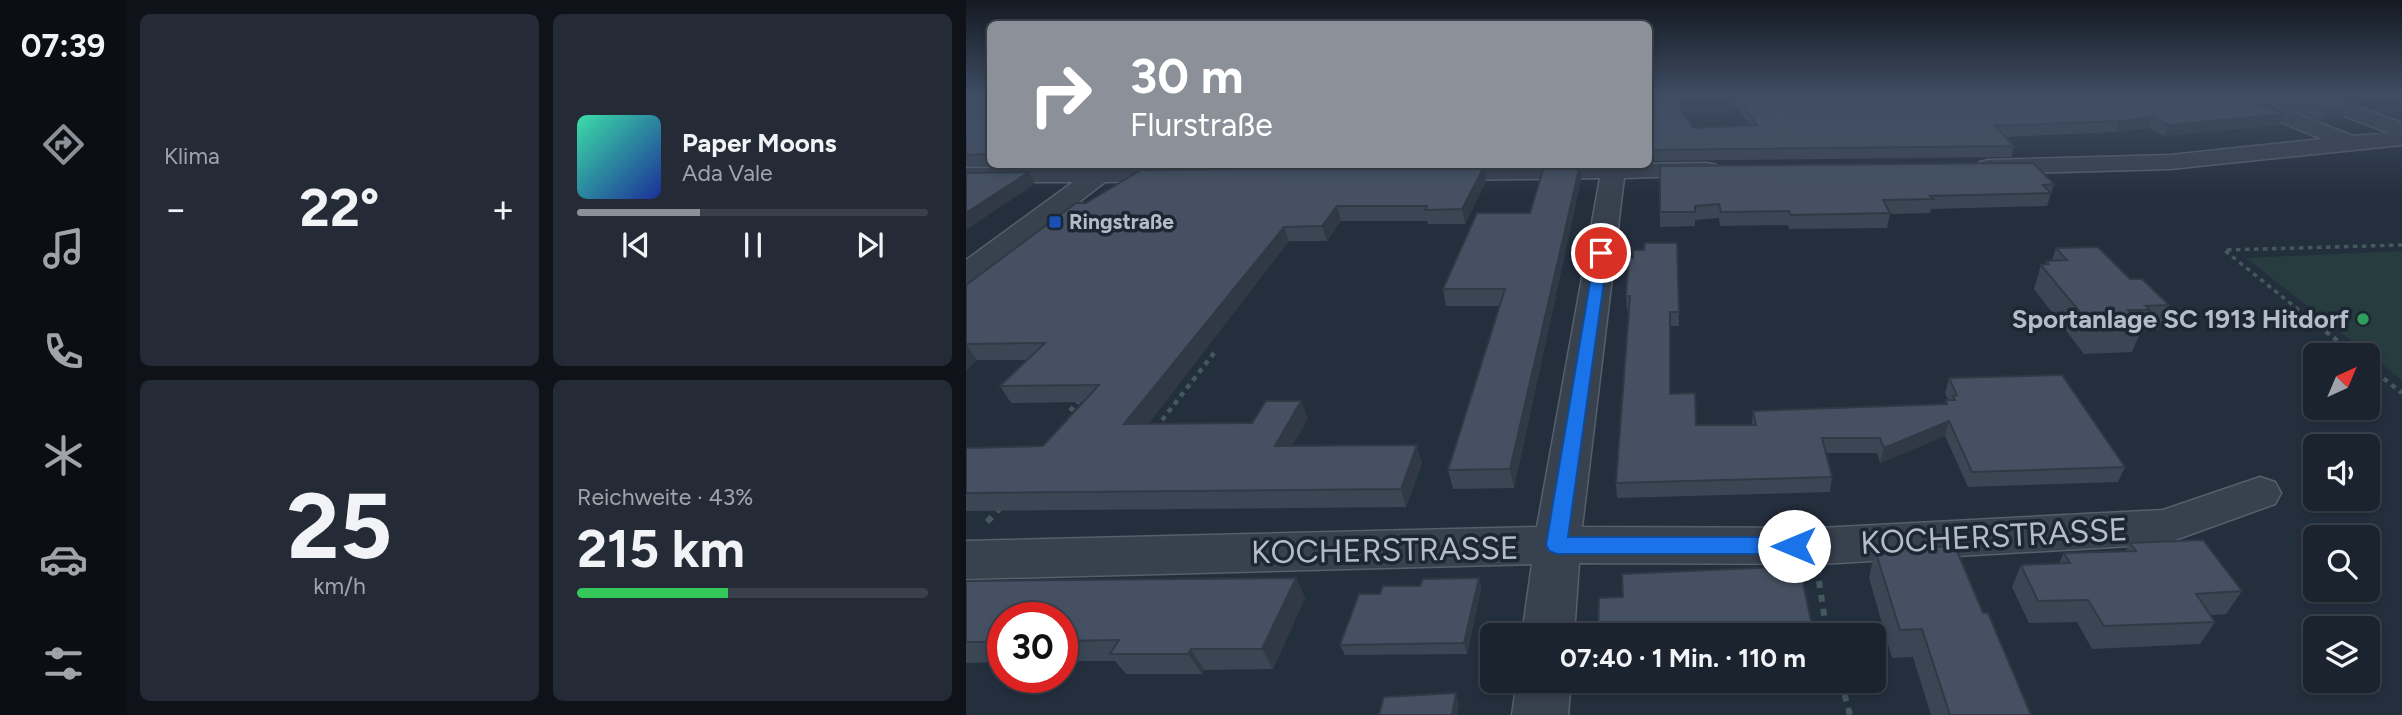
<!DOCTYPE html>
<html lang="de">
<head>
<meta charset="utf-8">
<style>
	:root { --surface:#1b232e; --page:#242b36; --text:#f1f3f6; --muted:#a0a4aa; --line:#39404a; --accent:#8c9099 }
	body { margin:0; font-family:Figtree,sans-serif; background:var(--page); color:var(--text); height:100vh; display:flex; flex-direction:column; font-size:26px; white-space:nowrap }
	* { box-sizing:border-box; margin:0 }
	p { font-size:23px; color:var(--muted) }
	.icon { flex:none; width:38px; height:38px; fill:none; stroke:currentColor; stroke-width:2; stroke-linecap:round; stroke-linejoin:round }
	.map { position:relative; flex:1; overflow:hidden }
	.side { display:flex; flex-direction:column; gap:14px; padding:14px; background:#0f1319; width:840px }
	.side>* { flex:none }
	.hud { position:absolute; left:21px; top:21px; width:665px; height:147px; border-radius:10px; box-shadow:0 4px 10px #0003,0 0 0 2px var(--line); background:#8c9099; color:#fff; overflow:hidden }
	.needle { width:46px; rotate:44deg }
	.fabs { position:absolute; left:1337px; top:343px; display:grid; gap:14px }
	.fabs a { display:grid; place-items:center; width:77px; height:77px; border-radius:10px; background:var(--surface); box-shadow:0 4px 10px #0003,0 0 0 2px var(--line); font-size:35px }
	.speed { position:absolute; left:21px; top:602px; display:flex; gap:14px; font-size:35px; font-weight:700; text-align:center }
	.speed>* { display:grid; place-content:center; width:91px; height:91px; border-radius:50%; background:var(--surface); box-shadow:0 4px 10px #0003,0 0 0 2px var(--line); line-height:1 }
	.speed .limit { border:10px solid #d22; background:#fff; color:#111 }
	.pin { position:absolute; display:grid; place-items:center; width:60px; height:60px; color:#fff; margin:-30px; border:4px solid #fff; border-radius:50%; box-shadow:0 2px 7px #0007 }
	.me { position:absolute; width:77px; margin:-38px; rotate:270deg; stroke-linejoin:round; filter:drop-shadow(0 0 5px #0008) }
	.turn { display:flex; align-items:center; gap:24px; height:147px; padding:0 28px; font-size:32px }
	.turn .icon { width:91px; height:91px; stroke-width:2.5 }
	.turn b { display:block; font-size:49px; line-height:60px }
	.big { font-size:52px; font-weight:700; line-height:1.1 }
	.side .card { flex:1; display:flex; flex-direction:column; justify-content:center; gap:10px; min-width:0; padding:0 24px; border-radius:10px; background:var(--page) }
	.side .dial { align-items:center; gap:0 }
	.dial b { font-size:91px; line-height:1 }
	.song { display:flex; align-items:center; gap:21px }
	.cover { width:84px; height:84px; border-radius:10px; background:linear-gradient(135deg,hsl(160 70% 55%),hsl(230 70% 35%)) }
	.played { height:7px; border-radius:4px; background:linear-gradient(90deg,var(--accent) 35%,var(--line) 35%) }
	.keys { display:flex; justify-content:space-around; direction:ltr }
	.heat { display:flex; justify-content:space-between; align-items:center; font-size:38px; direction:ltr }
	.charge { height:10px; border-radius:5px; background:linear-gradient(90deg,#34c759 43%,var(--line) 0) }
	.side .tiles { flex:1; display:grid; gap:14px; grid-template-columns:repeat(2,1fr) }
	.trip { position:absolute; left:514px; top:623px; width:406px; height:70px; border-radius:10px; background:var(--surface); box-shadow:0 4px 10px #0003,0 0 0 2px var(--line); font-weight:700; line-height:70px; text-align:center }
	main { display:flex; flex:1; min-height:0 }
	.menu { display:flex; flex-direction:column; width:126px; justify-content:space-around; align-items:center; background:#0b0e12; color:var(--muted) }
	.menu .icon { width:49px; height:49px }
	.menu .active { color:var(--accent) }
	.menu b { font-size:32px; color:var(--text) }
	.map>svg:first-child { display:block }
	.green { fill:#263c3f }
	.lines { fill:none; stroke-linecap:round; stroke-linejoin:round }
	.minor-casing { stroke:#565f6c; stroke-width:3 }
	.path-far2 { stroke:#44595c; stroke-width:3.5; stroke-dasharray:4.5 4.5; stroke-linecap:butt }
	.path-far1 { stroke:#44595c; stroke-width:4.5; stroke-dasharray:5 5; stroke-linecap:butt }
	.path { stroke:#44595c; stroke-width:6; stroke-dasharray:7 7; stroke-linecap:butt }
	.minor { fill:#38414e; fill-rule:evenodd }
	.wall { fill:#3b4654 }
	.shaded-wall { fill:#303945 }
	.building { fill:#455162; stroke:#303945; stroke-width:2 }
	.route { fill:#1a73e8; stroke:#114b97; stroke-width:2 }
	.transit-dot { fill:#1a4fb4; stroke:#1d2633; stroke-width:2.5 }
	.leisure-dot { fill:#2e9e5b; stroke:#1d2633; stroke-width:2.5 }
	.labels { text-anchor:middle; stroke-width:7; stroke-linejoin:round; paint-order:stroke }
	.far-poi-label { font-size:21px; font-weight:bold; fill:#b4bcc9; stroke:#1d2633; text-anchor:start }
	.poi-label { font-size:26px; font-weight:bold; fill:#b4bcc9; stroke:#1d2633; text-anchor:end }
	.near-street-label { font-size:32px; fill:#b4bcc9; stroke:#1d2633 }
</style>
</head>
<body>
<main>
<nav class="menu">
<b>07:39</b>
<svg class="icon active" aria-label="directions" viewBox="0 0 24 24"><path d="M12 3l9 9-9 9-9-9zM9 14v-3h6M13 9l2 2-2 2"/></svg>
<svg class="icon" aria-label="music" viewBox="0 0 24 24"><path d="M9 18V5l10-2v13"/><circle cx="6" cy="18" r="3"/><circle cx="16" cy="16" r="3"/></svg>
<svg class="icon" aria-label="phone" viewBox="0 0 24 24"><path d="M5 4h4l2 5-3 2q2 4 5 5l2-3 5 2v4C11 20 4 13 5 4z"/></svg>
<svg class="icon" aria-label="climate" viewBox="0 0 24 24"><path d="M12 3v18M4 7l16 10M4 17L20 7"/></svg>
<svg class="icon" aria-label="car" viewBox="0 0 24 24"><path d="M5 17H2v-5l4-1 3-4h7l3 4 3 1v5h-3M9 17h6M6 11h13"/><circle cx="7" cy="17" r="2"/><circle cx="17" cy="17" r="2"/></svg>
<svg class="icon" aria-label="filters" viewBox="0 0 24 24"><path d="M4 7h16M4 17h16"/><circle cx="9" cy="7" r="2"/><circle cx="15" cy="17" r="2"/></svg>
</nav>
<section class="side">
<div class="tiles">
<div class="card"><p>Klima</p>
<div class="heat"><a>−</a><b class="big">22°</b><a>+</a></div>
</div>
<div class="card">
<div class="song"><i class="cover"></i><div><b>Paper Moons</b><p>Ada Vale</p></div></div>
<div class="played"></div>
<div class="keys"><svg class="icon" aria-label="previous" viewBox="0 0 24 24"><path d="M18 5L8 12l10 7zM5 5v14"/></svg><svg class="icon" aria-label="pause" viewBox="0 0 24 24"><path d="M8 5v14M16 5v14"/></svg><svg class="icon" aria-label="next" viewBox="0 0 24 24"><path d="M6 5l10 7-10 7zM19 5v14"/></svg></div>
</div>
<div class="card dial"><b>25</b><p>km/h</p></div>
<div class="card"><p>Reichweite · 43%</p><b class="big">215 km</b><div class="charge"></div></div>
</div>
</section>
<div class="map">
<svg width="1436" height="715" viewBox="0 0 1436 715">
	<rect width="100%" height="100%" fill="#242f3e"/>
	<path class="green" d="M1436,251V380L1280,258Z"/>
	<g class="lines">
		<g class="minor-casing">
			<path id="minor" d="M1258,96H1285L1387,136L1423,133L1337,100L1334,96H1362L1436,123V145L1204,169L1022,174L1014,172L1010,167L1014,162L1022,160L1204,155L1356,139L1261,100Z
				M742,163L750,165L754,170L750,175L658,178L616,527L854,528L1197,510L1294,477L1309,482L1315,493L1309,504L1198,544L854,564L613,563L608,635H556L566,564L0,579V541L571,527L634,178L472,180L463,178L460,173L463,168L472,166Z
				M131,164L217,167L226,169L229,174L226,179L217,181L139,182L11,280L0,283V260L107,182H0V168L127,167Z
				M551,681H605L602,715H546Z"/>
		</g>
		<path class="path-far2" d="M1354,327L1258,250L1436,245"/>
		<path class="path-far1" d="M1352,325L1389,355
			M1402,366L1436,393
			M108,420L104,411L115,398
			M190,428L248,353"/>
		<path class="path" d="M21,522L34,508
			M853,581L861,635
			M875,681L884,715"/>
		<use href="#minor" class="minor"/>
	</g>
	<path class="wall" d="M0,96H24V164L98,165L0,166Z
		M682,96L715,111L728,128L784,126L764,96H1068L1088,101L1096,99L1094,96H1091H1273L1314,125L1198,136L1183,128L1150,132L1039,137L1048,146L1045,157L687,161H682Z
		M1292,96H1350L1376,118L1354,120Z
		M694,166L1088,184L1081,206L965,209L964,213L924,214L921,228L823,229L822,225L754,226L753,218L729,220V226L694,227Z
		M615,180L548,488L487,489L482,470L533,306H480L477,289L564,213Z
		M520,181L499,224H462L461,221H375L361,241H323L182,424L286,423L342,418L326,446L456,463L440,507L0,511V448L77,446L117,402L45,403L34,386L61,360H11L0,370V285L110,203Z
		M711,243L713,326H704V394L730,425H786L787,411L979,404L980,400H982L979,393L983,378L1159,467L1152,482L1002,487L979,436L914,463L911,453H860L866,477L864,492L651,498L650,483L663,310H661L660,296L667,258L678,250Z
		M1090,248L1164,279L1203,305L1192,330L1175,331L1166,352L1118,354L1068,289L1075,265L1079,264L1081,261H1086Z
		M1164,543L1276,591L1260,614L1244,615L1249,622L1234,644L1126,649L1111,622L1063,623L1046,587L1055,565L1093,563L1098,553L1160,551Z
		M909,550L1017,613L1065,715H965L947,657L926,658L903,578Z
		M330,578L339,598L307,669L238,670L236,674H160L149,661H96V618H37V662L0,663V581Z
		M513,578L515,589L501,654L379,655L374,645L414,594L454,586Z
		M814,580L847,630L846,635H632Z"/>
	<path class="shaded-wall" d="M1381,107L1376,118L1354,120L1359,110Z
		M1319,114L1314,125L1198,136L1202,125Z
		M1187,117L1183,128L1150,132L1153,121Z
		M614,165L615,180L548,488L544,469Z
		M518,167L520,181L499,224L496,209Z
		M63,172L69,184L0,230V213Z
		M371,206L375,221L361,241L356,226Z
		M318,227L323,241L168,442L158,424Z
		M0,344L11,360L0,370Z
		M335,401L342,418L316,464L309,446Z
		M983,421L979,436L914,463L918,448Z
		M451,445L456,463L440,507L435,489Z
		M330,578L339,598L307,669L296,649Z
		M513,578L515,589L501,654L498,643Z
		M225,649L238,670L236,674L222,654Z
		M490,693L493,704L491,715H486Z"/>
	<path class="building" d="M0,96H24V154L0,155Z
		M682,96H711L715,111L728,128L791,125L771,96H1068L1088,101L1097,99L1099,96H1273L1319,114L1202,125L1187,117L1153,121L1029,126L1048,146L687,150L682,149Z
		M1322,96H1350L1381,107L1359,110Z
		M1067,163L1088,184L1077,185L1085,193L964,196L967,199L917,200L924,213L825,215L823,211L755,212L753,204L729,206V212H694V166Z
		M614,165L544,469L482,470L539,289H477L511,213H564L578,166Z
		M518,167L496,209L459,210L461,206H371L356,226L318,227L158,424L286,423L300,401H335L309,446L451,445L435,489L0,493V448L77,446L133,385L34,386L79,343L0,344V285L110,203H120L175,170Z
		M63,172L0,213V173Z
		M679,243H711L713,312H704V394L729,393L730,425H790L787,411L981,404L980,400H989L987,396L991,395L983,378L1096,375L1159,467L1006,472L983,421L918,448L914,438H856L866,477L650,483L664,296H660L663,258H667V250H678Z
		M1132,247L1164,279H1176L1203,305L1180,306L1184,310H1162L1177,326L1127,328L1075,265L1083,264L1081,261L1101,260L1090,248Z
		M1237,540L1276,591L1230,594L1249,622L1138,626L1122,600L1072,601L1055,565L1104,563L1098,553L1170,551L1164,543Z
		M989,546L1017,613H1022L1065,715H984L956,629L934,630L909,550Z
		M811,567L814,580L836,579L847,630L823,631L824,635H632L633,598L657,597L656,574Z
		M330,578L296,649H225L222,654H144L153,640L96,641V618H37V642H0V581Z
		M513,578L498,643L374,645L393,594H414L417,586H454L457,579Z
		M490,693L486,715H413L418,697Z"/>
	<linearGradient id="sky" x2="0" y2="1"><stop stop-color="#141a22"/><stop offset="0.49" stop-color="#3f4d63"/><stop offset="1" stop-color="#3f4d63" stop-opacity="0"/></linearGradient>
	<rect width="1436" height="196" fill="url(#sky)"/>
	<path class="route" d="M635,249L642,253L602,537H828L836,540L839,546L836,552L828,554H591L583,551L580,545L629,253Z"/>
	<rect class="transit-dot" x="82" y="215" width="14" height="14" rx="3.5"/>
	<circle class="leisure-dot" cx="1397" cy="319" r="7"/>
	<g class="labels">
		<g class="far-poi-label">
			<text x="103" y="229">Ringstraße</text>
		</g>
		<g class="poi-label">
			<text x="1383" y="328">Sportanlage SC 1913 Hitdorf</text>
		</g>
		<g class="near-street-label">
			<text transform="translate(1028 536) rotate(-3)" y="11">KOCHERSTRASSE</text>
			<text transform="translate(419 550) rotate(-1)" y="11">KOCHERSTRASSE</text>
		</g>
	</g>
</svg>
<div class="fabs">
<a><svg class="needle" viewBox="-14 -14 28 28"><path d="M0-13l5 13h-10z" fill="#e53935"/><path d="M0 13l5-13h-10z" fill="#a0a4aa"/></svg></a>
<a><svg class="icon" aria-label="sound" viewBox="0 0 24 24"><path d="M4 9h4l5-4v14l-5-4H4zM17 9q2 3 0 6"/></svg></a>
<a><svg class="icon" aria-label="search" viewBox="0 0 24 24"><circle cx="10" cy="10" r="6"/><path d="M15 15l6 6"/></svg></a>
<a><svg class="icon" aria-label="layers" viewBox="0 0 24 24"><path d="M12 4l9 5-9 5-9-5zM3 14l9 5 9-5"/></svg></a>
</div>
<div class="speed"><div class="limit">30</div></div>
<div class="pin" style="left:635px;top:253px;background:#d93025"><svg class="icon" aria-label="arrive" viewBox="0 0 24 24"><path d="M6 21V4h12l-3 4 3 4H6"/></svg></div>
<svg class="me" style="left:828px;top:546px" viewBox="-20 -20 40 40"><circle r="19" fill="#fff"/><path d="M0-13L10 11 0 6-10 11z" fill="#1a73e8"/></svg>
<div class="trip">07:40 · 1 Min. · 110 m</div>
<div class="hud">
<div class="turn"><svg class="icon" aria-label="right" viewBox="0 0 24 24"><path d="M7 20v-9h11M14 6l5 5-5 5"/></svg><div><b>30 m</b>Flurstraße</div></div>
</div>
</div>
</main>
</body>
</html>
